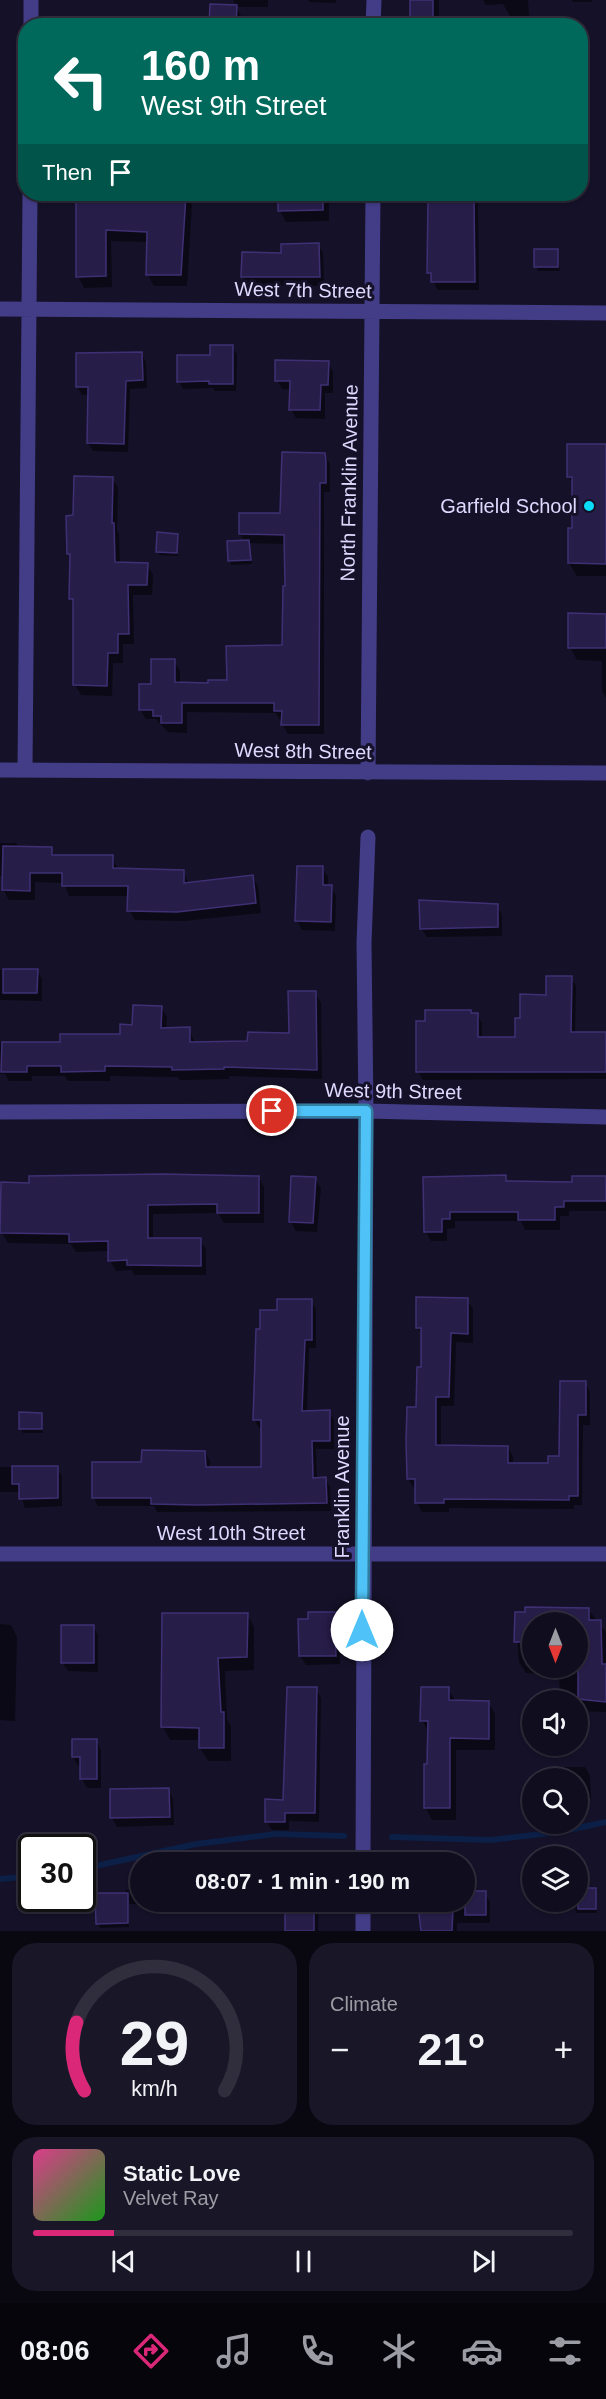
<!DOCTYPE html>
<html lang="en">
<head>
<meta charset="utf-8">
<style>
	:root { --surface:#100d1e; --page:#191627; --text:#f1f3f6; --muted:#9c9ca4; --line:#302d3c; --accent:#db2777 }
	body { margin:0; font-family:Helvetica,sans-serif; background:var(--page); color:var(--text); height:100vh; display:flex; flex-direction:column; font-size:22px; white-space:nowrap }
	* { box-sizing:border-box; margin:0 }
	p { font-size:20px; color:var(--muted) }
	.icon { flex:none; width:33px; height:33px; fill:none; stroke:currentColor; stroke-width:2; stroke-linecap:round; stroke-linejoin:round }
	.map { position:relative; height:1931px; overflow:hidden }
	.panel { display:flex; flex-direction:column; gap:12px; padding:12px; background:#090710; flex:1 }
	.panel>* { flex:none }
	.hud { position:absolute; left:18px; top:18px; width:570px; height:183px; border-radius:24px; box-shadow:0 2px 4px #0004,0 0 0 2px var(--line); background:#00695c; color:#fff; overflow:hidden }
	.needle { width:39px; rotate:180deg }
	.fabs { position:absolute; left:522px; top:1612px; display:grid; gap:12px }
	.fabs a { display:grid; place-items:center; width:66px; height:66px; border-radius:50%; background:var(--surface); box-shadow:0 2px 4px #0004,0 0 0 2px var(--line); font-size:30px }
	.speed { position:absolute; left:18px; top:1834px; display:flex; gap:12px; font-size:30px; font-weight:700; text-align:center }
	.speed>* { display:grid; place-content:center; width:78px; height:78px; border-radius:50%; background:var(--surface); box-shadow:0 2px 4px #0004,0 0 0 2px var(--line); line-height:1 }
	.speed .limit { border:3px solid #111; border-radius:9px; background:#fff; color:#111 }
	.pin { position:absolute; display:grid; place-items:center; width:51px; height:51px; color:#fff; margin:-26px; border:3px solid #fff; border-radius:50%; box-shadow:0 2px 6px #0007 }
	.me { position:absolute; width:66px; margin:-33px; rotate:0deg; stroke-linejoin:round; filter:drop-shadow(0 0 4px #0008) }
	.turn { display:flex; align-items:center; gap:21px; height:126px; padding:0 24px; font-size:27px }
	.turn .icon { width:78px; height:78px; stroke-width:2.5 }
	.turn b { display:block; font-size:42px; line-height:51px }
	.then { display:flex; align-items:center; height:57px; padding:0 24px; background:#0003; gap:12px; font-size:22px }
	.big { font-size:45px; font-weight:700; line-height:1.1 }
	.panel .card { flex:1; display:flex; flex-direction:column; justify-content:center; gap:9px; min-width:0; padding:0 21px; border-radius:24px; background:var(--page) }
	.panel .dial { align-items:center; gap:0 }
	.dial svg { height:156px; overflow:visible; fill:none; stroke:var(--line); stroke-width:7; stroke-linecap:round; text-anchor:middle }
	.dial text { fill:var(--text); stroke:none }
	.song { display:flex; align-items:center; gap:18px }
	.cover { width:72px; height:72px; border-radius:9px; background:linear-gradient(135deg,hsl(330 70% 55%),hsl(120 70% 35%)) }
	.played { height:6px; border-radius:3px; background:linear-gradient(90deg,var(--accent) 15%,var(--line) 15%) }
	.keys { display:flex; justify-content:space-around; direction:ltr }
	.heat { display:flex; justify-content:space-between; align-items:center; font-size:33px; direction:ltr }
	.panel .tiles { flex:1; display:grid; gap:12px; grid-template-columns:1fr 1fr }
	.card:last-child { grid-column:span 2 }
	.trip { position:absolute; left:130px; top:1852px; width:345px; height:60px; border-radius:30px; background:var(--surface); box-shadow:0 2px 4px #0004,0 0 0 2px var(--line); font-weight:700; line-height:60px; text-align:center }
	.tabs { display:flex; height:96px; justify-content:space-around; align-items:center; background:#06050c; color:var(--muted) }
	.tabs .icon { width:42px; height:42px }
	.tabs .selected { color:var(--accent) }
	.tabs b { font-size:27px; color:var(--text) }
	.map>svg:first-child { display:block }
	.shadow { fill:#0007; fill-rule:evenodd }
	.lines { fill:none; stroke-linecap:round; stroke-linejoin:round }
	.stream { stroke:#0c1f46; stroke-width:6 }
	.building { fill:#271d49; stroke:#3f3074; stroke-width:1.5 }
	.street { stroke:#423d86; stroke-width:15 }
	.route-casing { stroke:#337fa1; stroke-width:15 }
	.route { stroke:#4fc3f7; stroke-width:10 }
	.poi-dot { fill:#0adbf9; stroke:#151128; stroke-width:2 }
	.labels { text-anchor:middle; stroke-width:6; stroke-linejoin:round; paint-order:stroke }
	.street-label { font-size:20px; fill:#ded9fe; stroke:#151128 }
	.poi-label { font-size:20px; fill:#ded9fe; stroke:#151128; text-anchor:end }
</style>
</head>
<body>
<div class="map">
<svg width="606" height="1931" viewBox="0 0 606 1931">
	<rect width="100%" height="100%" fill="#151128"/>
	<path class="shadow" d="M233,0H268V7H236L241,16V26H211L212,6L237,7Z
		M308,0H336V3L310,2Z
		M412,0H439V26H415L411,19Z
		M483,0H528L529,16H510L503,4L486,5Z
		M572,0H592V2H573Z
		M78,194H185L192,205L187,286H154L148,275V242L111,241L112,287L84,288L78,276Z
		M273,194H329V221L286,222L280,211V200H277Z
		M427,194H500V201H478L479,290H438L433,281L429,272Z
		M318,244L323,253L324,286H248L243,277L282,254Z
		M557,250L560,271H538L536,266Z
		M232,347L237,354L236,391H215L213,388L183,389L179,382L211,356Z
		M141,353L146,362L147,388L130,389L128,452L93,451L88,443L89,395H82L77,386Z
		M328,363L333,372V393H325V419L296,418L291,409V390L282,389L277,380Z
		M606,446V576H577L569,563L573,485L568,476Z
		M324,454L330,464V492H324V734H288L276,713L187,712V733L168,732L156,719H146L140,709L152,686L174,661L180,671V683L210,685L228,682L283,646L287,587L286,544L249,543L252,564L231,565L228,543L245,542L240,534L282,515Z
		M112,478L118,488L117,530L119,535L120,564H147L153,575L152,595H133L134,644H123V663H113L112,696L81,695L75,685L74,605L70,598L72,559L68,554L75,517Z
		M177,535L178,556L160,555L157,551Z
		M606,615V698L602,691V661L577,660L570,647Z
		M0,843H16L19,848L51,849L55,856L112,857L118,870L183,871L189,884L252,876L258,886L261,913L184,921L135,920L129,910V896H69L64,883L35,882V900H9L3,889L4,876H0Z
		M322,868L328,877V887H331L336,896L335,931L302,930L297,921Z
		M497,905L502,915V936L427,937L421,928Z
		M0,970H37L42,979V1001L0,1000Z
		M571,978L576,986L575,1034H606V1079L423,1080L418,1071L472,1015L477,1014L482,1023V1038H516L521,1020Z
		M315,993L321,1003L322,1079L229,1076V1079L180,1080L178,1077L110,1076V1081H68L65,1076H32V1081H9L5,1074H0V1043L62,1044L122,1036L161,1007L167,1017L166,1029H189L195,1043L249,1042L290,1035Z
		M505,1176L508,1182L574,1183L606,1177V1211H569V1216H560V1230H525L521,1221H455V1228L447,1229V1241H431L426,1232L425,1178Z
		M258,1177L264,1187V1223H224L218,1213L153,1214V1239L200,1240L206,1250V1275H134L132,1270L116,1271L110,1261L109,1251L76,1252L71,1244L8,1243L2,1233L0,1184Z
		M315,1179L321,1188L317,1232L296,1231L291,1222Z
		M467,1300L473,1309V1343L456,1342L454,1406H441V1446L508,1447L513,1457V1464L549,1465L561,1458L585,1382L590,1392V1425H583L582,1505H574V1509L449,1508V1512H422L417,1503V1488H414L408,1479L422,1368V1336L418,1328Z
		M311,1301L316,1309V1348H309L307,1412H329L334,1420V1449H316L317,1479H325L330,1487L331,1511L157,1512L154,1506H98L93,1497L143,1464L205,1452L210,1461V1468H263V1428H259L254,1419L261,1331L279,1312Z
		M41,1414L43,1433H23L21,1429Z
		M0,1467L57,1468L62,1476V1506L25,1508L20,1492H0Z
		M588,1609L606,1632V1712L578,1711V1701H561L560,1699L559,1674L526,1673L519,1662L516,1614ZM532,1623H578V1668H532Z
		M334,1613L339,1622L340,1664L306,1665L300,1656V1621H310Z
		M247,1614L254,1627V1670L225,1671L227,1720L231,1726V1761H208L200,1748V1740H170L163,1727Z
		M0,1624L11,1625L17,1637L15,1721L0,1720Z
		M93,1626L98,1635V1672L68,1671L62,1662Z
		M316,1689L321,1698L319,1822L289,1821V1830H272L266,1821L284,1801Z
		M448,1689L456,1702H488L495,1714V1750H456V1820H432L425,1807L429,1733L422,1720Z
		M96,1740L101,1750V1788H87L82,1779V1766H78L73,1757Z
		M564,1767H585L590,1776L591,1798H578V1779H564Z
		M168,1790L173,1799L174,1825L117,1827L112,1818Z
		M257,1857H280L283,1863H257Z
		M422,1862H449L450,1863H422Z
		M465,1871H469L474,1880V1893H485L490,1902V1923H457V1931H420V1915L424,1914V1902H465Z
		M141,1889V1902H210L211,1910L183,1912L180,1906L129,1904V1927L100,1928L97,1923L126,1895L125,1890Z
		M578,1890H595L597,1913H576L574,1902H578Z
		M287,1902H319L318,1931H286Z"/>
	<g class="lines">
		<path class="stream" d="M392,1837L491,1840L559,1832L606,1822
			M82,1869L196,1844L275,1834L344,1836
			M0,1879L32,1876"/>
	</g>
	<path class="building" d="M410,0H433V20L410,19Z
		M210,4L237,5L236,26H209Z
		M157,194H186L181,275H146L147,232L106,230V276L76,277V195L157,197Z
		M278,194H323V210L278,211Z
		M428,199H474L475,282H431V273H427Z
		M319,243L320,277H241L242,252L281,253V244Z
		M534,249H558V267H534Z
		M210,345H233V384H209V381L177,382V355H210Z
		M142,352L143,380L126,381L124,444L87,443L88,387H76V353Z
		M275,360L329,361L328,385H321L320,410H289L290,381H275Z
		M567,444H606V564L568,563V528H572V477H567Z
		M282,452L325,453L326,461V483H320L319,725H281L282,711H274V703H182V723H161V716H153V710H139V684H151V659H175V682L208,683V680H227L226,646L282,645L283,586H285L284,535L239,534V513H280Z
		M74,476L113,477L112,523H114L115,562L148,563L147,585H128L129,634H118V653H108L107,686L73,685V599H69L70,554H67L66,516L73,515Z
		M157,532L178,534L177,553L156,552Z
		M249,540L251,560L228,561L227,541Z
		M568,613L606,614V648H568Z
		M3,846L52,847V855H113V868L184,870V883L253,875L256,903L177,912L127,911L128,886H62V873H30V891L2,890Z
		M297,866H323V885H332L331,922L295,921Z
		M419,900L498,904V927L420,929Z
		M3,969H38L37,993H3Z
		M546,976H572L571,1032H606V1072H416V1021H425V1010H471V1013H478V1037H515V1018H520V994L546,995Z
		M288,991H316L317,1070L224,1067V1069L172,1070V1067L105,1066V1071L61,1072V1066H27V1072H1L2,1042H60V1034H120V1024L132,1025L133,1005L162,1006L161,1028L190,1027V1042L247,1041L248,1032L289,1033Z
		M162,1174L259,1176V1213H217V1204L148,1205V1238H201V1266L127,1265V1260L108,1261V1241L69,1242V1234L0,1233L1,1182L29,1183V1176Z
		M506,1175V1181L572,1182V1176H606V1201H564V1207H555V1220H518V1212H450V1219H442V1232H424L423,1177Z
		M291,1176L316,1177L313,1223L289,1222Z
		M416,1297L468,1298V1334L451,1333L449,1397H436V1445L508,1446V1463H548V1456H559L560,1381H586V1415H578V1496H569V1500L444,1499V1503H415V1479H407L406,1441L407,1407H416L417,1367H421V1328H416Z
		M277,1299H312V1340H305L302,1411L330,1410V1441H312L313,1478L326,1477L327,1503L198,1505L151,1504V1498H92V1462H141L142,1450L205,1451L206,1467H261V1420H253L256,1329H260V1310H277Z
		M19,1412L42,1413V1429H19Z
		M12,1466H58V1498L19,1499V1484H12Z
		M525,1607L589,1608V1620H601L602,1664H606V1702L578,1699V1623H532V1642H514L515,1612H525Z
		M308,1612H335L336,1656H299L298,1619H308Z
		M162,1613H248L247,1657L218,1658L221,1712H224V1748H199V1728L161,1727Z
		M61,1625H94V1663H61Z
		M287,1687H317L315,1813H285V1822H265V1799L283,1800Z
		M421,1687H449V1700L489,1701V1739L450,1738V1808H424V1764H427L428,1721H420Z
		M72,1739H97V1779H80V1757H72Z
		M169,1788L170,1817L110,1818V1789Z
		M578,1888H596V1909H578Z
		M465,1891H486V1915H465Z
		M95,1893H128V1923L96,1924Z
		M285,1902H314V1931H285Z
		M453,1908L452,1931H421L419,1914Z"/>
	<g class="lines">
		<path class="street" d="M31,26V0
			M373,26L374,0
			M0,309L606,313
			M0,770L606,773
			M25,770L30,194
			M368,773L373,194
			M0,1112L366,1111L606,1117
			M0,1554H606
			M363,1863L366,1111L364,943L368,837
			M363,1902V1931"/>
	</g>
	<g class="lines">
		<g class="route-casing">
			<path id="route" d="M272,1111H366L362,1630"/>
		</g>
		<use href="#route" class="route"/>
	</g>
	<circle class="poi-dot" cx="589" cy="506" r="6"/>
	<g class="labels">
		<g class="street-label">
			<text transform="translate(303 290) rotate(1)" y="7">West 7th Street</text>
			<text transform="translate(349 483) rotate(-89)" y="7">North Franklin Avenue</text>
			<text transform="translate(303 751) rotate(1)" y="7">West 8th Street</text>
			<text transform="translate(393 1091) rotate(1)" y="7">West 9th Street</text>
			<text transform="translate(342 1487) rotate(-90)" y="7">Franklin Avenue</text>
			<text x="231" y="1540">West 10th Street</text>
		</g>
		<g class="poi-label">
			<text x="577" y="513">Garfield School</text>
		</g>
	</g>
</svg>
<div class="fabs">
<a><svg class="needle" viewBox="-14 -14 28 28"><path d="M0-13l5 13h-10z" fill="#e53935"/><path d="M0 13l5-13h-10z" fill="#9c9ca4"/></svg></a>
<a><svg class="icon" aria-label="sound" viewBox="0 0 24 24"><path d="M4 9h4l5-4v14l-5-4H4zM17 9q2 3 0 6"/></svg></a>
<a><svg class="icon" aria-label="search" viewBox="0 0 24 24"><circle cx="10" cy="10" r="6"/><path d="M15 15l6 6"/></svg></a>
<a><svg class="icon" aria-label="layers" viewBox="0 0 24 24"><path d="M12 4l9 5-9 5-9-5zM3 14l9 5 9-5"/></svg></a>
</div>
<div class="speed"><div class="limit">30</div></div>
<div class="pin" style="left:272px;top:1111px;background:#d93025"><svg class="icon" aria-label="arrive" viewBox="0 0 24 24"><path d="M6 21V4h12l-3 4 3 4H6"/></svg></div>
<svg class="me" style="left:362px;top:1630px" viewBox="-20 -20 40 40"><circle r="19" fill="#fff"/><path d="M0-13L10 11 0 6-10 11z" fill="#4fc3f7"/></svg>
<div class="trip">08:07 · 1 min · 190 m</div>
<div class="hud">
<div class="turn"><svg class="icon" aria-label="left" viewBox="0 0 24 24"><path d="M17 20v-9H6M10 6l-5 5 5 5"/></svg><div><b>160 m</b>West 9th Street</div></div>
<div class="then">Then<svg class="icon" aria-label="arrive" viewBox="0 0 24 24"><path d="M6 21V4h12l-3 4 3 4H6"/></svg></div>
</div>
</div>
<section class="panel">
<div class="tiles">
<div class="card dial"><svg viewBox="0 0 100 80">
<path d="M14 69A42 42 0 1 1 86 69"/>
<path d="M14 69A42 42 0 0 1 10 34" stroke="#db2777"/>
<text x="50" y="56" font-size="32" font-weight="700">29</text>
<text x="50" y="72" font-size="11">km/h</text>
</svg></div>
<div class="card"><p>Climate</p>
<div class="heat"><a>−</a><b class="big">21°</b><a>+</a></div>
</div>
<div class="card">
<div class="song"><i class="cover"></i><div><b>Static Love</b><p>Velvet Ray</p></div></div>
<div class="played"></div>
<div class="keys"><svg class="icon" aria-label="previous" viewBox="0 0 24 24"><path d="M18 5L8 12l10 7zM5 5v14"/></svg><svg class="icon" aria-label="pause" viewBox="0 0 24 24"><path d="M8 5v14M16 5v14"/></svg><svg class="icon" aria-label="next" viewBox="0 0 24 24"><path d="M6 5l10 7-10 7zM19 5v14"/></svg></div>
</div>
</div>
</section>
<nav class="tabs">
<b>08:06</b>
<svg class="icon selected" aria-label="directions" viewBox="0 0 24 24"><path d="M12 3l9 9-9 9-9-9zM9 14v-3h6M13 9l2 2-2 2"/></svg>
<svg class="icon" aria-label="music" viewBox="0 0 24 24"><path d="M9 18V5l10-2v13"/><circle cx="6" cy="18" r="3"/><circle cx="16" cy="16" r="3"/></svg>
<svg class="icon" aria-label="phone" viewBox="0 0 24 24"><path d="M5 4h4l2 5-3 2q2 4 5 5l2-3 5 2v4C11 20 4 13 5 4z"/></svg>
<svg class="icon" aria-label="climate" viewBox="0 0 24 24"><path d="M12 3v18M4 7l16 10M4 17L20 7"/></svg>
<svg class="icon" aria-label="car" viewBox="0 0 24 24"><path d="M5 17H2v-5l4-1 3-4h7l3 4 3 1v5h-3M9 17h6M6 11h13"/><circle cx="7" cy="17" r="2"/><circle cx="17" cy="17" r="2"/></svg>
<svg class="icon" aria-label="filters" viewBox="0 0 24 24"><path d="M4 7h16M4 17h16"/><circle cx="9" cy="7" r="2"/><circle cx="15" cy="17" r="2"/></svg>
</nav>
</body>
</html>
